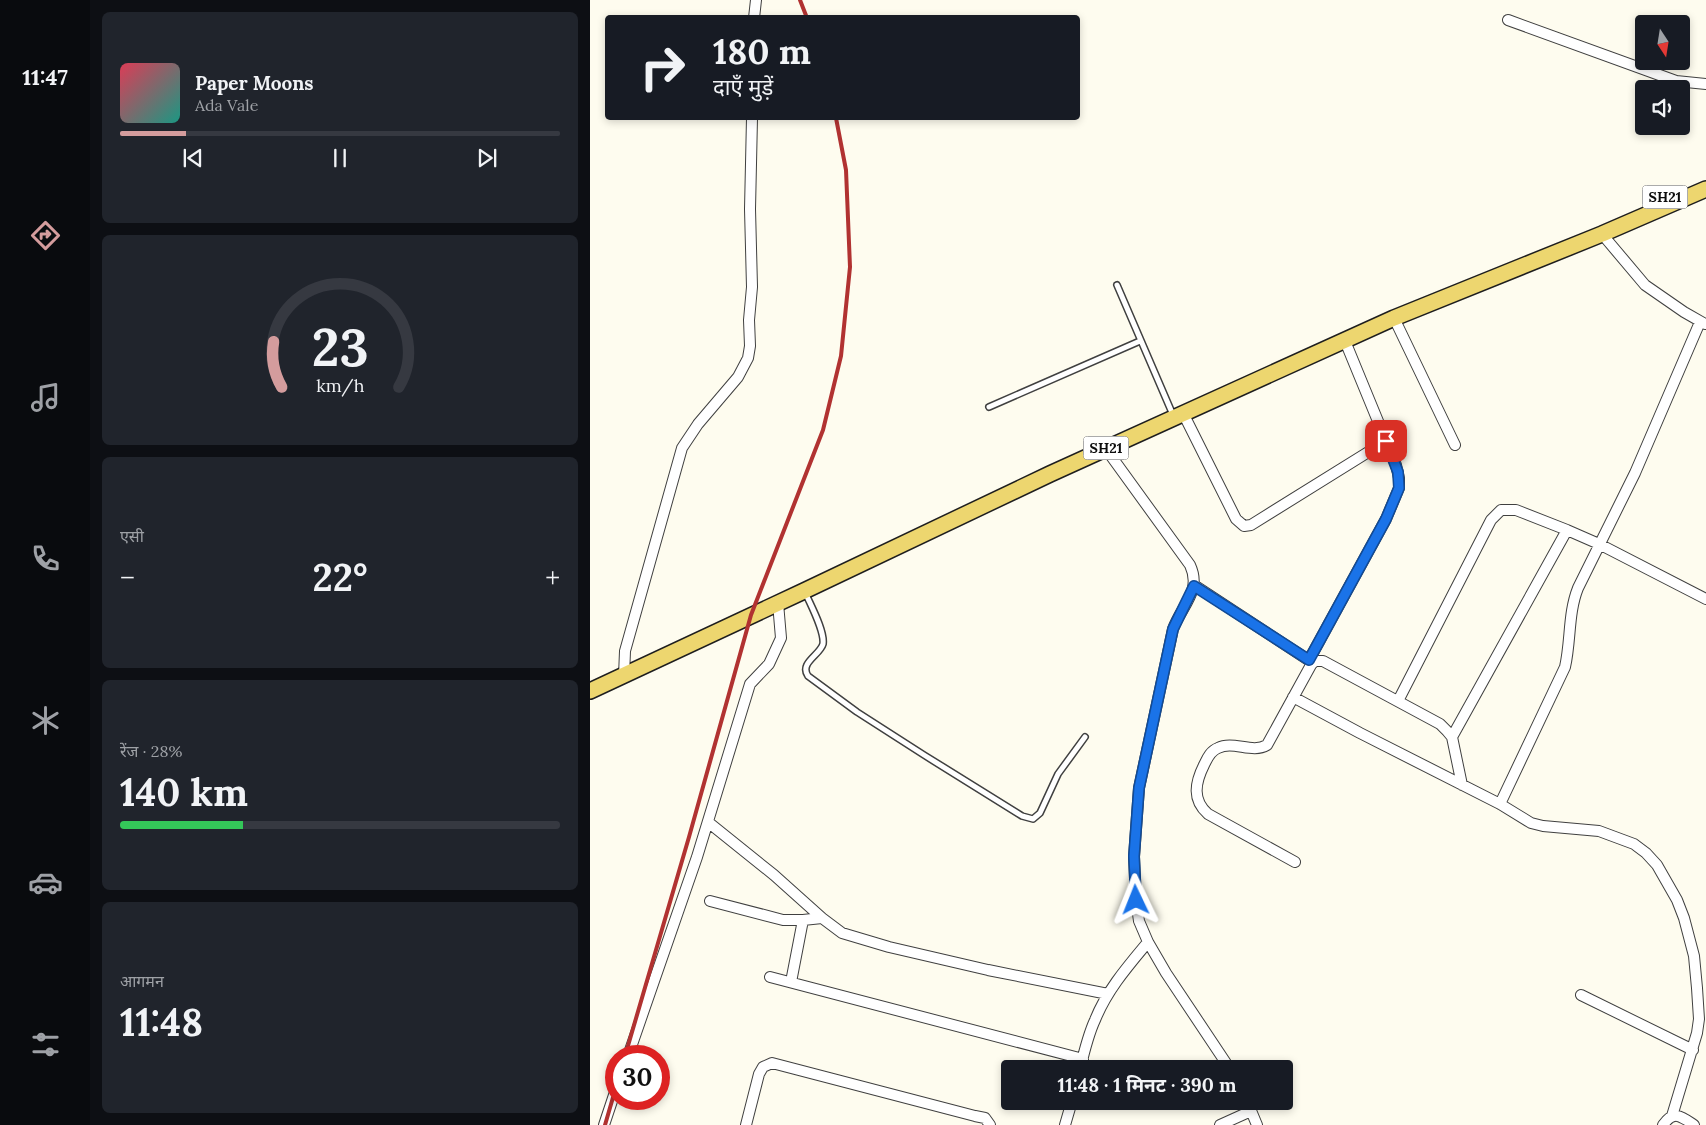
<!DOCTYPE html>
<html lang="hi">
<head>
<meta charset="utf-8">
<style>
	:root { --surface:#171b24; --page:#20242c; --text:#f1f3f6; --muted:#9ea1a6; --line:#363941; --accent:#d49c9d }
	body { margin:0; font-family:Lora,"Noto Sans Devanagari",serif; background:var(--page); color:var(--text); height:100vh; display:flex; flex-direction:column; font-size:19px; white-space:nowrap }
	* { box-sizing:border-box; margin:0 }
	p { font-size:16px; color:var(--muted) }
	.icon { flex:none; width:28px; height:28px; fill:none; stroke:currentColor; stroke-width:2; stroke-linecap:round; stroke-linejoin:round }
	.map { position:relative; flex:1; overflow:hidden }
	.sheet { display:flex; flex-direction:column; gap:12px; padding:12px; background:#0d0f14; width:500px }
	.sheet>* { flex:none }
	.guide { position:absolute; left:15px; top:15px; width:475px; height:105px; border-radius:5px; box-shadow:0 2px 8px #0003; background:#171b24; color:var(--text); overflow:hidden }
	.needle { width:32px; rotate:168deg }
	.tools { position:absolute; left:1045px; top:15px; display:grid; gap:10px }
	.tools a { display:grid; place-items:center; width:55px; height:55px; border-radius:5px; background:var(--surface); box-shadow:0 2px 8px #0003; font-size:25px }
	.speed { position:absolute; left:15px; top:1045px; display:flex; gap:10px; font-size:25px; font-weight:700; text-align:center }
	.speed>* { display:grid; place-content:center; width:65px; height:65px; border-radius:50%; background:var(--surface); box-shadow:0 2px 8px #0003; line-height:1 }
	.speed .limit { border:8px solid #d22; background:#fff; color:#111 }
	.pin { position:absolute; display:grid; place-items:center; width:42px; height:42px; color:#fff; margin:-21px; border-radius:10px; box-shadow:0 2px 8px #0006 }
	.me { position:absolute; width:55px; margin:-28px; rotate:358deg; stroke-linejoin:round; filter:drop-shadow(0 0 4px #0008) }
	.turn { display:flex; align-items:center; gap:18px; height:105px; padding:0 25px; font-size:22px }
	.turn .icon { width:65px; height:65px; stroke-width:2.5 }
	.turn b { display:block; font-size:35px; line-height:42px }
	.big { font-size:38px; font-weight:700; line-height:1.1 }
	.sheet .card { flex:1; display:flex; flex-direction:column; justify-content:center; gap:8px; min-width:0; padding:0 18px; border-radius:8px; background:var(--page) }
	.sheet .dial { align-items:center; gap:0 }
	.dial svg { height:130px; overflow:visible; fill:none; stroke:var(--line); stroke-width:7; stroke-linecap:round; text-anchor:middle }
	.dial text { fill:var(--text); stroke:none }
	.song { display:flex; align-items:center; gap:15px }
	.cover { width:60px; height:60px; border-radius:8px; background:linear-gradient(135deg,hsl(350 70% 55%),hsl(170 70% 35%)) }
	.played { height:5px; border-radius:2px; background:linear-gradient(90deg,var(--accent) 15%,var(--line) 15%) }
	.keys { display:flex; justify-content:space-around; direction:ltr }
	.heat { display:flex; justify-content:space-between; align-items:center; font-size:28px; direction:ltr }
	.charge { height:8px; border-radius:4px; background:linear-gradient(90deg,#34c759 28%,var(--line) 0) }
	.trip { position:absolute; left:411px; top:1060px; width:292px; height:50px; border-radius:5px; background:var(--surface); box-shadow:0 2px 8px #0003; font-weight:700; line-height:50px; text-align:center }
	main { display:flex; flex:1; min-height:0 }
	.dock { display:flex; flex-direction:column; width:90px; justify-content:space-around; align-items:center; background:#090b0e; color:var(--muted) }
	.dock .icon { width:35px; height:35px }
	.dock .current { color:var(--accent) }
	.dock b { font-size:22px; color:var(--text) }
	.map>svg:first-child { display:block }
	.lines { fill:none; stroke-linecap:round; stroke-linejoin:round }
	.service-casing { stroke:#404040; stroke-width:8 }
	.minor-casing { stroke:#404040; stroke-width:12 }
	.primary-casing { stroke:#1e1e1e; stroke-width:18 }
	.service { stroke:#fff; stroke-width:5 }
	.minor { stroke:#fff; stroke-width:10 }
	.primary { stroke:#edd66f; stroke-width:15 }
	.rail { stroke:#b13231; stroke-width:4 }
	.route-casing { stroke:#114b97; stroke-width:12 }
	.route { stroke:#1a73e8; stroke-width:9 }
	.labels { text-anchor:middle; stroke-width:5; stroke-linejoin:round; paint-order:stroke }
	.shield { fill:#fff; stroke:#565656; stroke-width:1 }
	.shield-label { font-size:14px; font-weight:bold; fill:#0d0d0d }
</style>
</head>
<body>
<main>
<nav class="dock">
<b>11:47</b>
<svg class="icon current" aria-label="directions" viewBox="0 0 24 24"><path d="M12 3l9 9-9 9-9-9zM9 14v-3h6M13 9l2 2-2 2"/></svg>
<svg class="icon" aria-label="music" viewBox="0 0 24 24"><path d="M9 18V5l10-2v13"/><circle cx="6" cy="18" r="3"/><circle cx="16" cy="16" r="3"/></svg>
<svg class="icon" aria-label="phone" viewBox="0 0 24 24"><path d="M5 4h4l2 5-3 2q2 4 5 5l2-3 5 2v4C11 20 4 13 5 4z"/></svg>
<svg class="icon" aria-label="climate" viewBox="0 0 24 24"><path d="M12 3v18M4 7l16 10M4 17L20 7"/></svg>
<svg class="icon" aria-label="car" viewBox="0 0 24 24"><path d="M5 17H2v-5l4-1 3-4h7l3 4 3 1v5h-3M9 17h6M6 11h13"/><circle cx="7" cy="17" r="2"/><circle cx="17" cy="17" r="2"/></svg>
<svg class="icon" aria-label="filters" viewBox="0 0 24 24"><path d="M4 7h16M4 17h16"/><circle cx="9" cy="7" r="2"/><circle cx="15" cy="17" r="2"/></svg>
</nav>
<section class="sheet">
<div class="card">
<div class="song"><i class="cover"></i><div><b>Paper Moons</b><p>Ada Vale</p></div></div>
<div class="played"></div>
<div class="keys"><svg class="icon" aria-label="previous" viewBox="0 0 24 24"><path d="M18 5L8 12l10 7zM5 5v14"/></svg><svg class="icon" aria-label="pause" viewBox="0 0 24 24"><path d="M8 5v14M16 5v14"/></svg><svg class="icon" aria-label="next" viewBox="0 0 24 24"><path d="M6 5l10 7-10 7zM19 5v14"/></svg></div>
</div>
<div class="card dial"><svg viewBox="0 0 100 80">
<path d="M14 69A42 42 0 1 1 86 69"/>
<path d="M14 69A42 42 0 0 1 9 41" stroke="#d49c9d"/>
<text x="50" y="56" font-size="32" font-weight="700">23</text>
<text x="50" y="72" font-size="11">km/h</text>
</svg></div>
<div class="card"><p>एसी</p>
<div class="heat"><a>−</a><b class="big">22°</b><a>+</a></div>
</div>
<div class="card"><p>रेंज · 28%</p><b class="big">140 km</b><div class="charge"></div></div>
<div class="card"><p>आगमन</p><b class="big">11:48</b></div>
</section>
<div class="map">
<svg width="1116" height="1125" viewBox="0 0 1116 1125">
	<rect width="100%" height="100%" fill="#fefcef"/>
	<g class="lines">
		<g class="service-casing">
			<path id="service" d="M527,285L583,415
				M399,407L550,341
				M215,592C220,604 235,631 233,644C230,655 209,663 218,676L267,712L334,755L432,816L443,819L450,813L468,774L495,737"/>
		</g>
		<g class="minor-casing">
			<path id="minor" d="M164,18L166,0
				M918,20L1086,81L1116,84
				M1012,234L1055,285L1094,312L1115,324
				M804,318L865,445
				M593,413L646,519L654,526L661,525L796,441
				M516,449L600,565C612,591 592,605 583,629L549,788L544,857L546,900L549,921L558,942L576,973L640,1069
				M604,585L723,663
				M719,660L796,519L809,488V478L806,465L755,341
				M34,676L35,651L92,448L108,424L148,377L158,358L160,346L159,320L162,287L160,209L162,118
				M703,697L770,733L910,804L941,823L953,826L1009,831L1044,844L1056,853L1067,865L1087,900L1094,918L1104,956L1107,988L1109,1019L1107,1033L1082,1116
				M808,701L901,520L911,510H926L977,530L1009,544L1116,599
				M862,737L977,530
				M910,804L975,667C981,641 978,613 988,588L1045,473L1110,322
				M118,822L184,875L232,918L252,933L299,947L398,970L518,994
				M705,862L618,814C602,800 605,783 614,765C617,759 620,751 628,748C643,740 662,754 677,745L721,665L724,661H733L850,724L857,731L862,737L872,785
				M120,901L193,920H213L232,918
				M180,977L493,1059
				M201,982L213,920
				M991,995L1103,1050
				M38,1056L107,857L160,684L179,664L191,638L188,603
				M490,1069C494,1052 498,1035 505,1020C517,990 538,966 558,942
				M657,1101L667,1125
				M14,1125L26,1089
				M156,1125L169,1074L173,1067L182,1063L385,1116L395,1118L400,1125
				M475,1125L482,1101
				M630,1125L661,1111
				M1073,1125C1084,1110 1091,1116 1104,1125"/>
		</g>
		<g class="primary-casing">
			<path id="primary" d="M0,691L214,591L460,474L804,318L1012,234L1116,189"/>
		</g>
		<use href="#service" class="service"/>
		<use href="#minor" class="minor"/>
		<use href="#primary" class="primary"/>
		<path class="rail" d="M210,0L217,18
			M35,1056L99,837L161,615L233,430L251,356L260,267L256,170L246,118
			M15,1125L26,1087"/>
	</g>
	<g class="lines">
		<g class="route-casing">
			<path id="route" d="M546,900L544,856L549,788L583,629L604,586L719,660L796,519L809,488L808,472L796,441"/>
		</g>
		<use href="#route" class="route"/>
	</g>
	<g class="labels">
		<g class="shield">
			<rect x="1052.5" y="185.5" width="45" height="23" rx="4"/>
			<rect x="493.5" y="436.5" width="45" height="23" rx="4"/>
		</g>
		<g class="shield-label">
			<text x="1075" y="202">SH21</text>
			<text x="516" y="453">SH21</text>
		</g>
	</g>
</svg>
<div class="tools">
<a><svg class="needle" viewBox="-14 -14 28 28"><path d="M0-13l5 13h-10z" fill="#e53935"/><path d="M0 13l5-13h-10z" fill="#9ea1a6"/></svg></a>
<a><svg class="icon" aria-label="sound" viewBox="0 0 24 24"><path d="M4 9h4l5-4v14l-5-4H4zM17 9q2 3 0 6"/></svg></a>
</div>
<div class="speed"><div class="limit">30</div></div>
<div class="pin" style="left:796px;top:441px;background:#d93025"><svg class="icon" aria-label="arrive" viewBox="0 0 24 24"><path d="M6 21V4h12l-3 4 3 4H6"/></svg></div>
<svg class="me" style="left:546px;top:900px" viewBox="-20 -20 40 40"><path d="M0-17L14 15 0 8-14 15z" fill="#1a73e8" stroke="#fff" stroke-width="4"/></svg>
<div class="trip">11:48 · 1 मिनट · 390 m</div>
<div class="guide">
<div class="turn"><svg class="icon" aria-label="right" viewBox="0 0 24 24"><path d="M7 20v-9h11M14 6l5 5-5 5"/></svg><div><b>180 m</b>दाएँ मुड़ें</div></div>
</div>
</div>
</main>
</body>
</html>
